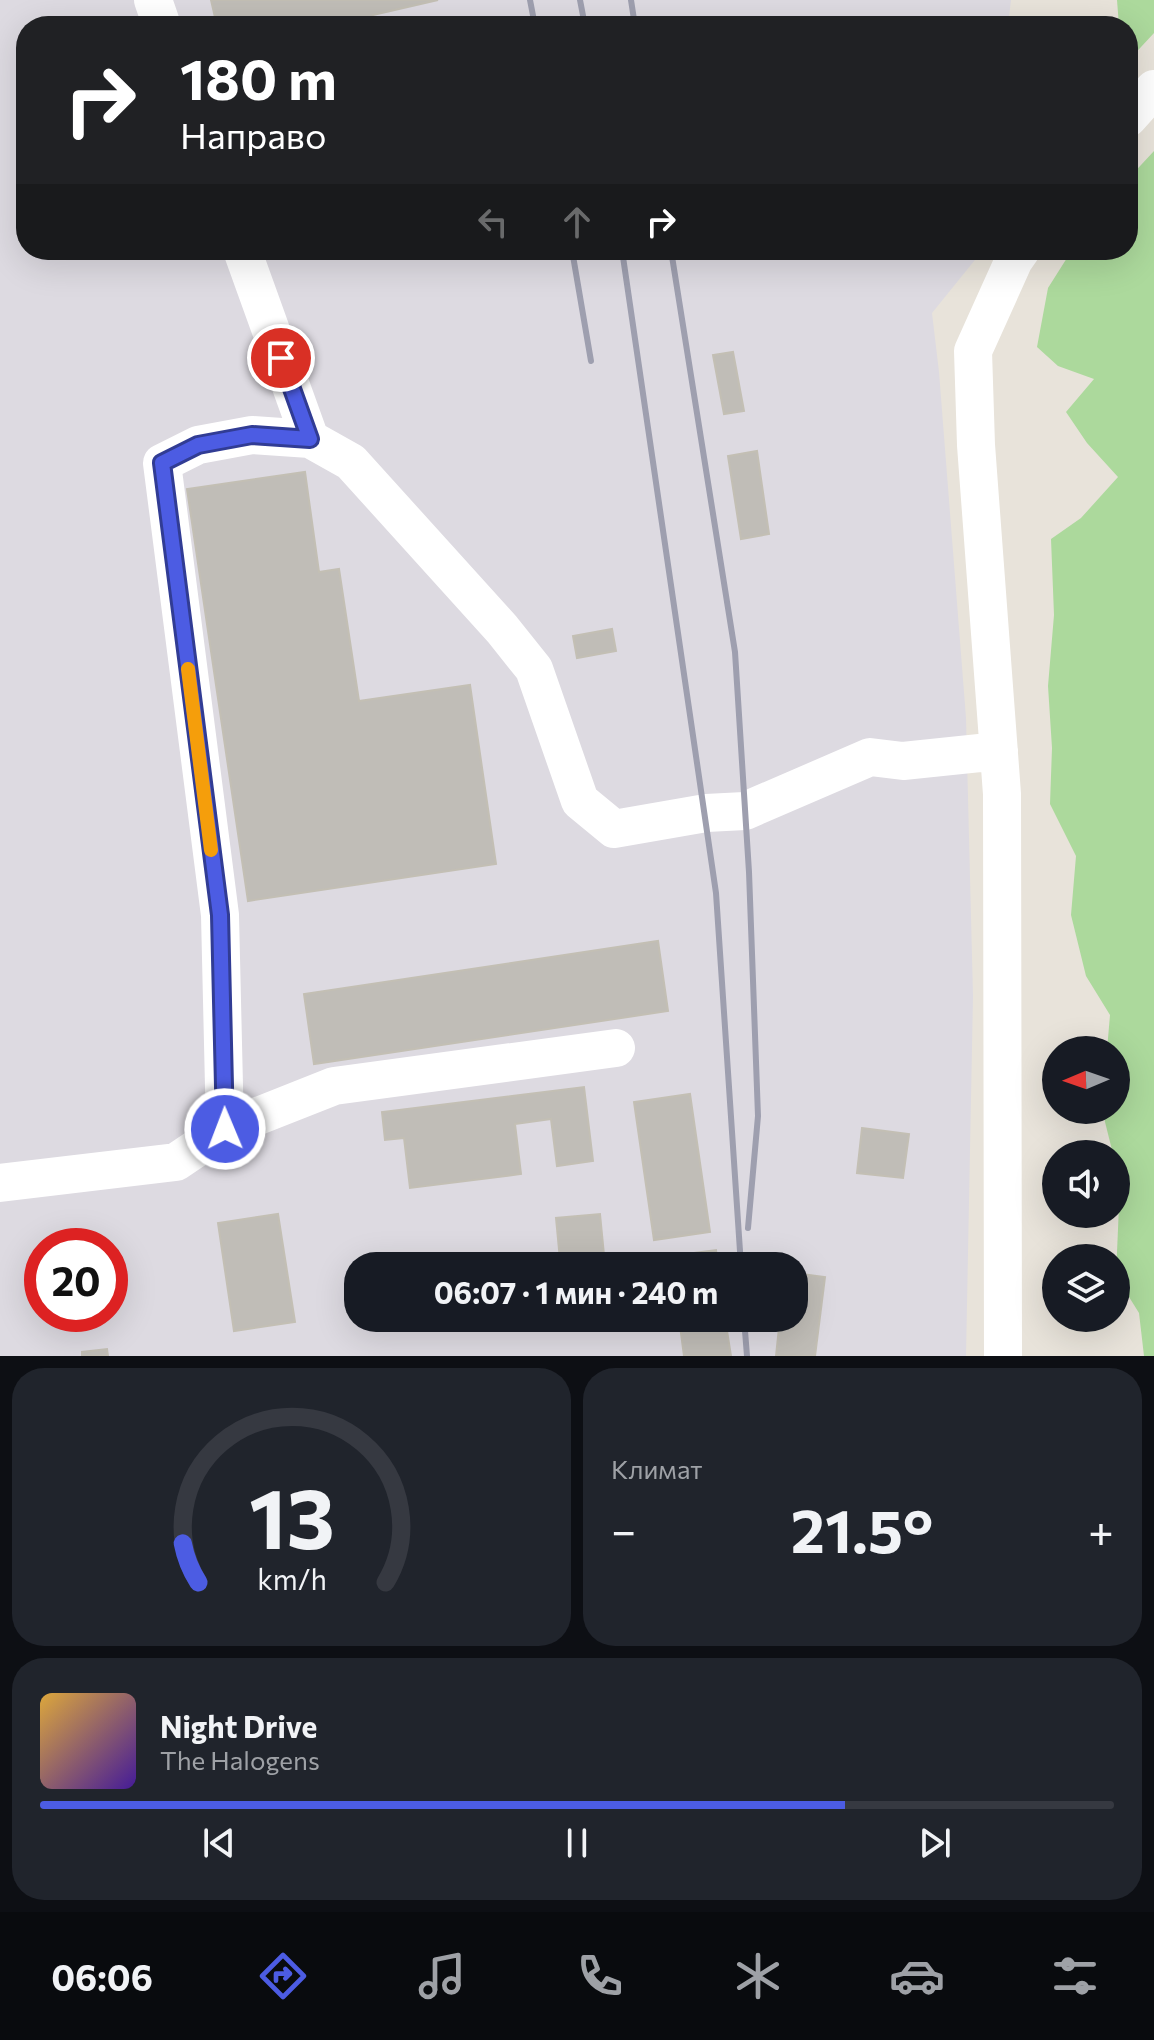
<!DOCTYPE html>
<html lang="ru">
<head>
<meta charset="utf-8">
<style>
	:root { --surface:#171b24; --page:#20242c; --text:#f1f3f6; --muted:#9ea1a6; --line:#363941; --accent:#4c5ce3 }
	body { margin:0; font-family:Commissioner,sans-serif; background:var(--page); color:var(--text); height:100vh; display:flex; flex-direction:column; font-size:30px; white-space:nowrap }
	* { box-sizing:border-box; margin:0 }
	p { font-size:26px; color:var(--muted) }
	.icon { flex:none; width:44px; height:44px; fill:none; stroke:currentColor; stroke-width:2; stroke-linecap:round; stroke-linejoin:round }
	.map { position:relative; height:1356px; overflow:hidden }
	.side { display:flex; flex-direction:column; gap:12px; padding:12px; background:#0d0f14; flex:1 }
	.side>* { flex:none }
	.top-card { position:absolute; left:16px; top:16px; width:1122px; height:244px; border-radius:32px; box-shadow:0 8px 32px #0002; background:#202124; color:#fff; overflow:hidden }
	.needle { width:52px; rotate:268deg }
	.fabs { position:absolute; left:1042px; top:1036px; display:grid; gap:16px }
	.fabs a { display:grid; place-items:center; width:88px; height:88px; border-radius:50%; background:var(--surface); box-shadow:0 8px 32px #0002; font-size:40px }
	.speed { position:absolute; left:24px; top:1228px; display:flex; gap:16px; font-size:40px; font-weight:700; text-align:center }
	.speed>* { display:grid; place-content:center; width:104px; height:104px; border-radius:50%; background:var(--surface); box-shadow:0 8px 32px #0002; line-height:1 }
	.speed .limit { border:12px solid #d22; background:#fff; color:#111 }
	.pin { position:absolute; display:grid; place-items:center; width:68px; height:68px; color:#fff; margin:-34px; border:4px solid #fff; border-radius:50%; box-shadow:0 2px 8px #0007 }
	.me { position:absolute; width:88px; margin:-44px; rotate:359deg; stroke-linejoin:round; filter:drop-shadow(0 0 6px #0008) }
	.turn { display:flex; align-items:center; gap:28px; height:168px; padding:0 32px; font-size:36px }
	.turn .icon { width:104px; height:104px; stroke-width:2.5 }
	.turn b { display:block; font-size:56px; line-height:68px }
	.lanes { display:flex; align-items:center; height:76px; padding:0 32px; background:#0003; justify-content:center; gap:40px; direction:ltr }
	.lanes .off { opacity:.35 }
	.big { font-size:60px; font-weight:700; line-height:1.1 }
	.side .tile { flex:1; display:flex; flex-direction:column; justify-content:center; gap:12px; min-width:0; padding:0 28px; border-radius:32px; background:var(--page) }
	.side .dial { align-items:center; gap:0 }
	.dial svg { height:208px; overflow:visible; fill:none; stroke:var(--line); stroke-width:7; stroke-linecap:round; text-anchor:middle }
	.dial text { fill:var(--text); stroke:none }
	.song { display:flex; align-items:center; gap:24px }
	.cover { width:96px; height:96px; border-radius:12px; background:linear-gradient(135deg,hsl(40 70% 55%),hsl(260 70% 35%)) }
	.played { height:8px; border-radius:4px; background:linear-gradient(90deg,var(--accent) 75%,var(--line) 75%) }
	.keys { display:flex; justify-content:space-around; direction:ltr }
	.heat { display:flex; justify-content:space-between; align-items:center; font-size:44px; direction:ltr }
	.side .tiles { flex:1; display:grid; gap:12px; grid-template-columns:1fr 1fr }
	.tile:last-child { grid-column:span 2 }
	.trip { position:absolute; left:344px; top:1252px; width:464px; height:80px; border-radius:32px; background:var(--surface); box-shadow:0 8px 32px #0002; font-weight:700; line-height:80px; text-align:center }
	.dock { display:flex; height:128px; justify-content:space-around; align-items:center; background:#090b0e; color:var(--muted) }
	.dock .icon { width:56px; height:56px }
	.dock .selected { color:var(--accent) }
	.dock b { font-size:36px; color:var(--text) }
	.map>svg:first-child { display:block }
	.industrial { fill:#dddae1; fill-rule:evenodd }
	.green { fill:#acd99c }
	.building { fill:#c0bdb7; stroke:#c3bfb4; stroke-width:2 }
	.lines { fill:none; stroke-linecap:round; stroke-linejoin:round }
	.minor { stroke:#fff; stroke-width:38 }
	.rail { stroke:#9e9faf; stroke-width:6 }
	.route-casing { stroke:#313c94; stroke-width:20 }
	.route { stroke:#4c5ce3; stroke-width:14 }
	.slow { stroke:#f59e0b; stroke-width:14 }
</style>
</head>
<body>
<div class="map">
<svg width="1154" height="1356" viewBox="0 0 1154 1356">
	<rect width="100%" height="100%" fill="#e8e3da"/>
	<path class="industrial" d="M0,0H1011L1008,26H26V250H983L932,313L939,372L966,718L973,996L966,1356H0ZM42,1246H110V1314H42ZM358,1266H794V1318H358Z"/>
	<path class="green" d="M1117,0H1154V33L1128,61V26H1119Z
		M1154,151V1356H1144L1139,1313L1116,1276L1120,1182L1116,1154H1113L1103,1114V1110H1116V1050H1107L1110,1015L1086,976L1071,915L1076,856L1050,804L1052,748L1048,686L1054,615L1051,539L1081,518L1118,477L1087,443L1066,412L1094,379L1058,366L1037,347L1048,288L1072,250H1128V179Z"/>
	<path class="building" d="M211,0H438L373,15L376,26H217Z
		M733,352L744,411L724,414L713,355Z
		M757,451L769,534L741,539L728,456Z
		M305,472L319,572L339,569L359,701L470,685L496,864L248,901L187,489Z
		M612,629L616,651L577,658L573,636Z
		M658,941L668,1011L314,1064L304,994Z
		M584,1087L593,1161L557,1166L551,1119L515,1124L521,1174L410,1188L404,1138L385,1140L382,1112Z
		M690,1094L710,1232L654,1240L634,1102Z
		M862,1128L909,1134L903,1178L857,1173Z
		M278,1214L295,1322L234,1331L218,1223Z
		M600,1214L604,1255L560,1260L556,1218Z
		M716,1250L718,1266H672L670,1256Z
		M794,1273L825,1277L815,1356H776L780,1318H794Z
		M679,1318H725L731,1356H684Z
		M107,1349L108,1356H82V1352Z"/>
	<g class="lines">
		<path class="minor" d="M153,0L162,26
			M1128,118L1154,89
			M242,250L310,439
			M225,1129L334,1086L616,1048
			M0,1183L176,1162L225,1129L220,915L162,463L198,445L252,435L310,439L351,462L502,629L534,669L580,801L614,829L706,813L745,811L870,757L903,761L999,751
			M1003,1356L1002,794L976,445L973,351L1014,260L1021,250"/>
		<path class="rail" d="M530,0L535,26
			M580,0L585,26
			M631,0L635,26
			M572,250L591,361
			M622,250L716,893L741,1266
			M671,250L735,652L749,872L758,1116L748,1228
			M744,1318L747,1356"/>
	</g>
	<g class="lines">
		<g class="route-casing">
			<path id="route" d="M225,1129L220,915L162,463L198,445L252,435L310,439L281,358"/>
		</g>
		<use href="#route" class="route"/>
		<path class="slow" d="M188,669L211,850"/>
	</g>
</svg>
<div class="fabs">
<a><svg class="needle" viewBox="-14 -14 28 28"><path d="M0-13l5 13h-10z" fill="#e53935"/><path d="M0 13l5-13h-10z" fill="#9ea1a6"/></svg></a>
<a><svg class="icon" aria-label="sound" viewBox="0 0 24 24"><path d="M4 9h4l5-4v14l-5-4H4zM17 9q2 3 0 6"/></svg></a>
<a><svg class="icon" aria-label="layers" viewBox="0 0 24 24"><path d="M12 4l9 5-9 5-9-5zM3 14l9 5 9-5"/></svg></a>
</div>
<div class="speed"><div class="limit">20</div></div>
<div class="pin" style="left:281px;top:358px;background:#d93025"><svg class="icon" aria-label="arrive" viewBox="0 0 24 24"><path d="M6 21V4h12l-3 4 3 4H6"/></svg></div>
<svg class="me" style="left:225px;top:1129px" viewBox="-20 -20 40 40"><circle r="17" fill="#4c5ce3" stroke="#fff" stroke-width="3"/><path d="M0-11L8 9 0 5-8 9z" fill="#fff"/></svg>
<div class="trip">06:07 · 1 мин · 240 m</div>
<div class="top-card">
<div class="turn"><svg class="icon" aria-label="right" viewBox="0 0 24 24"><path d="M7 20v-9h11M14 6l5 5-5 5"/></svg><div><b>180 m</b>Направо</div></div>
<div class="lanes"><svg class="icon off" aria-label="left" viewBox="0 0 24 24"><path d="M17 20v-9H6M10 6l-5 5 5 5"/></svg><svg class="icon off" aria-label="ahead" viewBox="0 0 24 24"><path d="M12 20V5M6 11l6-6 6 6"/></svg><svg class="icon" aria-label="right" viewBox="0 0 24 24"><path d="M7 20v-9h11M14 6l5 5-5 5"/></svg></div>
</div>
</div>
<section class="side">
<div class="tiles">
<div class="tile dial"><svg viewBox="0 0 100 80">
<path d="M14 69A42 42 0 1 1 86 69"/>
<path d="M14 69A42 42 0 0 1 8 54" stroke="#4c5ce3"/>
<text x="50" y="56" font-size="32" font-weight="700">13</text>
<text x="50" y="72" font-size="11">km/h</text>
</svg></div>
<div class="tile"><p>Климат</p>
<div class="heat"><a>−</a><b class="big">21.5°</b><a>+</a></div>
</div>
<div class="tile">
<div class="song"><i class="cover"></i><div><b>Night Drive</b><p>The Halogens</p></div></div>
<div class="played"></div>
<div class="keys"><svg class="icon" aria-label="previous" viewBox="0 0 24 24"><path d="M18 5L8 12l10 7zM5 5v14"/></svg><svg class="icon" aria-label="pause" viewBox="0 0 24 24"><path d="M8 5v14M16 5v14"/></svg><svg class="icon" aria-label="next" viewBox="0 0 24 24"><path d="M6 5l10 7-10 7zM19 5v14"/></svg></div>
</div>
</div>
</section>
<nav class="dock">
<b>06:06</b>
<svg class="icon selected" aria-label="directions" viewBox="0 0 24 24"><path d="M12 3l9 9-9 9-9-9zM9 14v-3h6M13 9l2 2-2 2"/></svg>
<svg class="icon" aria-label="music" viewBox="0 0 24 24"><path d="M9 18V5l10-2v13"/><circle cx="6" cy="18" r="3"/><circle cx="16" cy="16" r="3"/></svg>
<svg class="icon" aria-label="phone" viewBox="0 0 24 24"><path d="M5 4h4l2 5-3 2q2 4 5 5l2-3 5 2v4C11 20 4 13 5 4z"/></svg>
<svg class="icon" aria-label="climate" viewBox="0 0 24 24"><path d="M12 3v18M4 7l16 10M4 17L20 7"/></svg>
<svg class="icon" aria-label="car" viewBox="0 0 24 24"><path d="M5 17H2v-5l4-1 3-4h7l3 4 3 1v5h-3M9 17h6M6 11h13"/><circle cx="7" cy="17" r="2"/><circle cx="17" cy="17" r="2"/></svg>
<svg class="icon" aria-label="filters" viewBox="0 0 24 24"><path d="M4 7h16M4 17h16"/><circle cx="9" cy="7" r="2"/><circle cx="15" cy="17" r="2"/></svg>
</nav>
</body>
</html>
